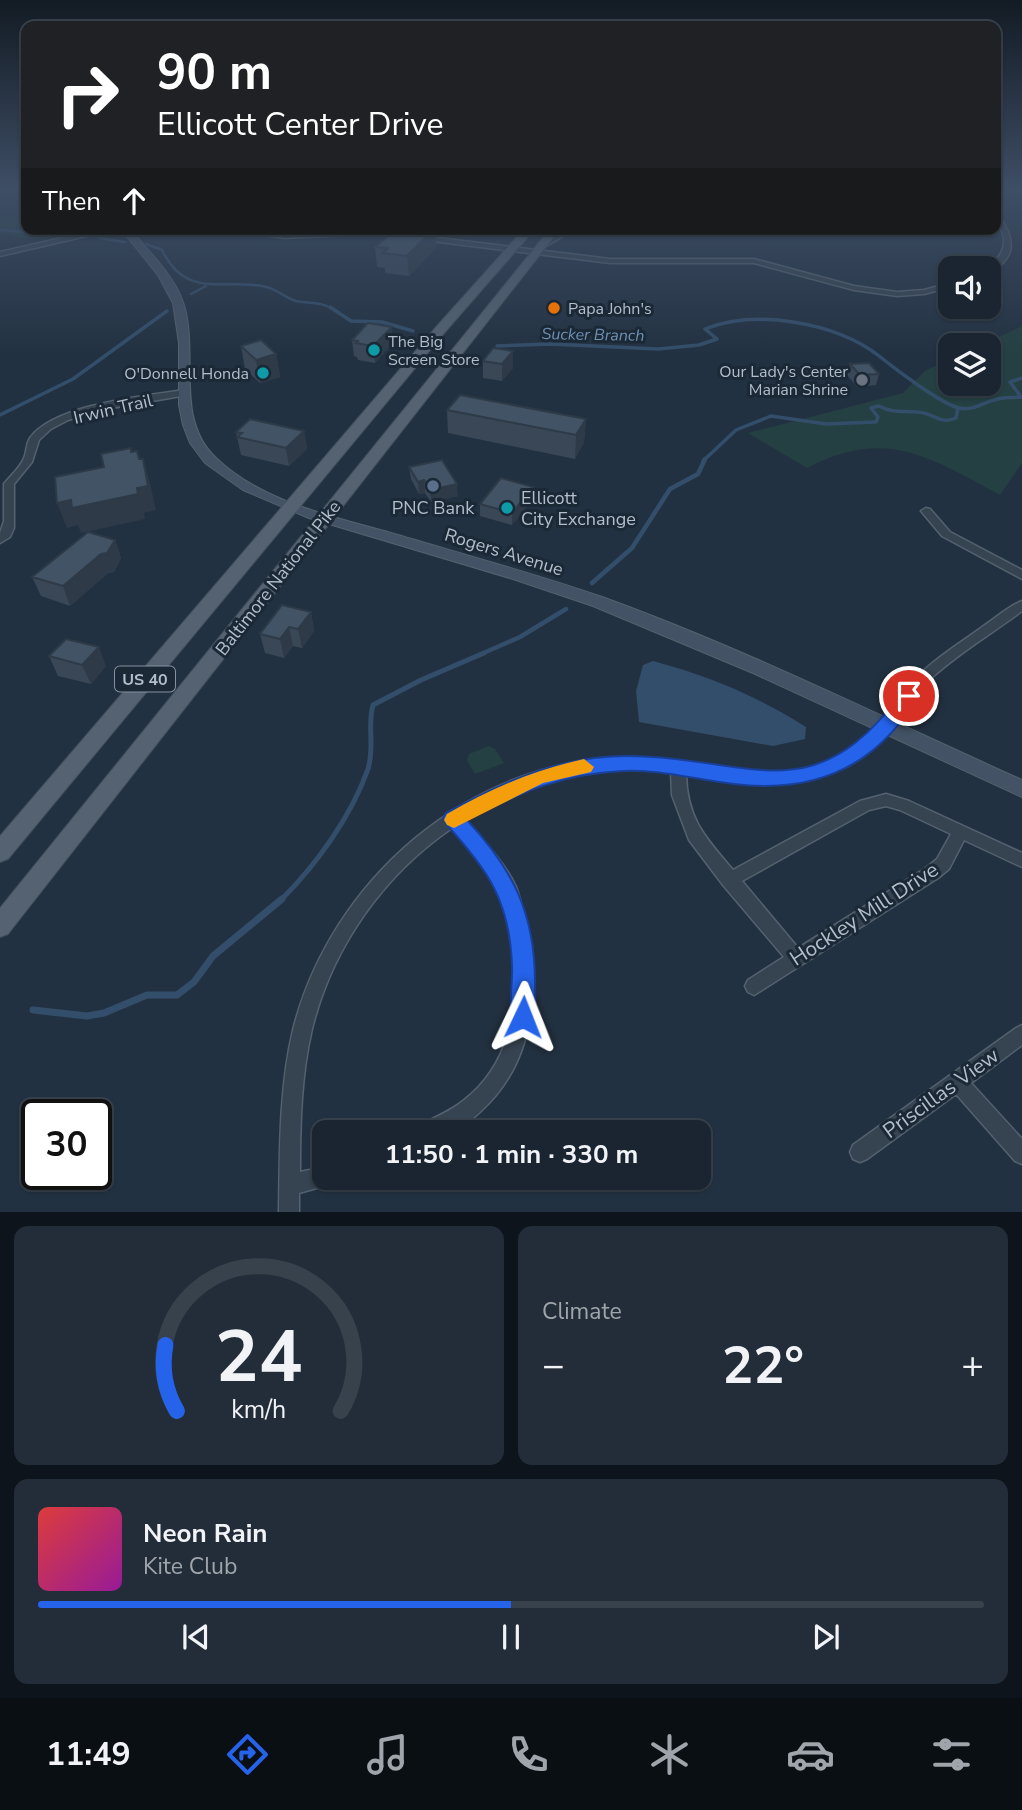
<!DOCTYPE html>
<html lang="en">
<head>
<meta charset="utf-8">
<style>
	:root { --surface:#1a2531; --page:#232d39; --text:#f1f3f6; --muted:#9fa5ab; --line:#38424d; --accent:#2563eb }
	body { margin:0; font-family:"Nunito Sans",sans-serif; background:var(--page); color:var(--text); height:100vh; display:flex; flex-direction:column; font-size:26px; white-space:nowrap }
	* { box-sizing:border-box; margin:0 }
	p { font-size:23px; color:var(--muted) }
	.icon { flex:none; width:38px; height:38px; fill:none; stroke:currentColor; stroke-width:2; stroke-linecap:round; stroke-linejoin:round }
	.map { position:relative; height:1212px; overflow:hidden }
	.panel { display:flex; flex-direction:column; gap:14px; padding:14px; background:#0e141b; flex:1 }
	.panel>* { flex:none }
	.top-card { position:absolute; left:21px; top:21px; width:980px; height:214px; border-radius:14px; box-shadow:0 2px 5px #0004,0 0 0 2px var(--line); background:#202124; color:#fff; overflow:hidden }
	.tools { position:absolute; left:938px; top:256px; display:grid; gap:14px }
	.tools a { display:grid; place-items:center; width:63px; height:63px; border-radius:14px; background:var(--surface); box-shadow:0 2px 5px #0004,0 0 0 2px var(--line); font-size:35px }
	.speed { position:absolute; left:21px; top:1099px; display:flex; gap:14px; font-size:35px; font-weight:700; text-align:center }
	.speed>* { display:grid; place-content:center; width:91px; height:91px; border-radius:50%; background:var(--surface); box-shadow:0 2px 5px #0004,0 0 0 2px var(--line); line-height:1 }
	.speed .limit { border:4px solid #111; border-radius:10px; background:#fff; color:#111 }
	.pin { position:absolute; display:grid; place-items:center; width:60px; height:60px; color:#fff; margin:-30px; border:4px solid #fff; border-radius:50%; box-shadow:0 2px 7px #0007 }
	.me { position:absolute; width:77px; margin:-38px; rotate:2deg; stroke-linejoin:round; filter:drop-shadow(0 0 5px #0008) }
	.turn { display:flex; align-items:center; gap:24px; height:147px; padding:0 21px; font-size:32px }
	.turn .icon { width:91px; height:91px; stroke-width:2.5 }
	.turn b { display:block; font-size:49px; line-height:60px }
	.then { display:flex; align-items:center; height:66px; padding:0 21px; background:#0003; gap:14px; font-size:26px }
	.big { font-size:52px; font-weight:700; line-height:1.1 }
	.panel .widget { flex:1; display:flex; flex-direction:column; justify-content:center; gap:10px; min-width:0; padding:0 24px; border-radius:14px; background:var(--page) }
	.panel .dial { align-items:center; gap:0 }
	.dial svg { height:182px; overflow:visible; fill:none; stroke:var(--line); stroke-width:7; stroke-linecap:round; text-anchor:middle }
	.dial text { fill:var(--text); stroke:none }
	.song { display:flex; align-items:center; gap:21px }
	.cover { width:84px; height:84px; border-radius:10px; background:linear-gradient(135deg,hsl(0 70% 55%),hsl(300 70% 35%)) }
	.played { height:7px; border-radius:4px; background:linear-gradient(90deg,var(--accent) 50%,var(--line) 50%) }
	.keys { display:flex; justify-content:space-around; direction:ltr }
	.heat { display:flex; justify-content:space-between; align-items:center; font-size:38px; direction:ltr }
	.panel .tiles { flex:1; display:grid; gap:14px; grid-template-columns:1fr 1fr }
	.widget:last-child { grid-column:span 2 }
	.trip { position:absolute; left:312px; top:1120px; width:399px; height:70px; border-radius:14px; background:var(--surface); box-shadow:0 2px 5px #0004,0 0 0 2px var(--line); font-weight:700; line-height:70px; text-align:center }
	.dock { display:flex; height:112px; justify-content:space-around; align-items:center; background:#0a0f14; color:var(--muted) }
	.dock .icon { width:49px; height:49px }
	.dock .current { color:var(--accent) }
	.dock b { font-size:32px; color:var(--text) }
	.map>svg:first-child { display:block }
	.green { fill:#244042 }
	.water { fill:#334e6a }
	.lines { fill:none; stroke-linecap:round; stroke-linejoin:round }
	.stream-far4 { stroke:#334e6a; stroke-width:2.5 }
	.stream-far3 { stroke:#334e6a; stroke-width:3.5 }
	.stream-far2 { stroke:#334e6a; stroke-width:4.5 }
	.stream-far1 { stroke:#334e6a; stroke-width:5 }
	.stream { stroke:#334e6a; stroke-width:7 }
	.minor-casing { stroke:#54616e; stroke-width:3 }
	.tertiary-casing { stroke:#54616e; stroke-width:3 }
	.secondary-casing { stroke:#54616e; stroke-width:2 }
	.primary-casing { stroke:#3f4c59; stroke-width:2 }
	.minor { fill:#364350; fill-rule:evenodd }
	.tertiary { fill:#364350; fill-rule:evenodd }
	.secondary { fill:#435264; fill-rule:evenodd }
	.primary { fill:#546271; fill-rule:evenodd }
	.wall { fill:#394757 }
	.shaded-wall { fill:#2e3a47 }
	.building { fill:#425365; stroke:#2e3a47; stroke-width:2 }
	.route { fill:#2563eb; stroke:#184099; stroke-width:2 }
	.slow { fill:#f59e0b }
	.food-dot { fill:#e8710a; stroke:#1b2835; stroke-width:2.5 }
	.culture-dot { fill:#0f9aa8; stroke:#1b2835; stroke-width:2.5 }
	.worship-dot { fill:#6b7280; stroke:#1b2835; stroke-width:2.5 }
	.service-dot { fill:#5c6f8a; stroke:#1b2835; stroke-width:2.5 }
	.labels { text-anchor:middle; stroke-width:6; stroke-linejoin:round; paint-order:stroke }
	.far-poi-label { font-size:16px; fill:#b2becb; stroke:#1b2835; text-anchor:start }
	.far-water-label { font-size:16px; font-style:italic; fill:#6f91b2; stroke:#1b2835 }
	.shield { fill:#1b2835; stroke:#85919e; stroke-width:2 }
	.shield-label { font-size:16px; font-weight:bold; fill:#b2becb }
	.street-label { font-size:18px; fill:#b2becb; stroke:#1b2835 }
	.poi-label { font-size:18px; fill:#b2becb; stroke:#1b2835; text-anchor:start }
	.near-street-label { font-size:21px; fill:#b2becb; stroke:#1b2835 }
</style>
</head>
<body>
<div class="map">
<svg width="1022" height="1212" viewBox="0 0 1022 1212">
	<rect width="100%" height="100%" fill="#223141"/>
	<path class="green" d="M0,216L26,221V229L78,231L38,239L0,234Z
		M1022,326V463L1000,495C929,457 886,427 807,468L748,433L903,393L925,371L950,359V383H989V345H982Z
		M489,746L495,749L504,763L475,774L467,760L469,754Z"/>
	<path class="water" d="M653,661C709,676 757,696 806,727L805,739L773,746L639,722L636,691L643,665Z"/>
	<g class="lines">
		<path class="stream-far4" d="M0,230L61,235
			M100,238L125,242
			M146,244L162,250C187,301 223,277 266,287C277,289 285,298 296,301C309,304 321,301 332,309
			M191,294L206,286"/>
		<path class="stream-far3" d="M330,307L351,321L382,322L413,331
			M497,346L550,344L658,349L699,345L717,339L705,329C755,309 836,322 879,356C894,368 941,404 959,408C974,411 982,403 994,400C1003,397 1012,398 1021,397L1010,382L1022,378
			M0,415L73,379L167,311
			M703,461L736,430L771,416L826,424L876,422L878,417L871,408L879,406C895,415 907,409 924,413C936,416 942,424 956,418L958,408"/>
		<path class="stream-far2" d="M592,583L632,548L670,489L698,474L705,459
			M479,655L520,637L566,609"/>
		<path class="stream-far1" d="M281,900C316,865 351,817 368,769C375,746 367,726 373,705L421,680L484,653"/>
		<path class="stream" d="M33,1010L87,1016L104,1013L147,995H177L194,982L213,956L282,899"/>
		<g class="minor-casing">
			<path id="minor" d="M996,214L998,215C1015,238 1018,258 989,272L987,268C1000,258 1008,247 1002,231C999,224 996,222 996,214Z
				M227,229H248L284,234L374,230L610,259H754L854,286L897,292L924,290L950,283V287L924,294L897,296L854,290L754,263H610L374,234L284,238Z
				M566,229H575L548,245L541,243Z
				M184,390L187,391V395L106,409L68,420L51,429L39,440L32,462L14,484V528L10,537L0,543V533L4,521V484C10,476 20,468 24,458C27,451 26,444 30,438C55,404 145,396 184,390Z
				M926,508L930,509L950,532L1022,570V579L942,536L921,511Z
				M1022,601V611C994,632 962,651 936,674C915,693 901,720 882,740C830,796 753,784 686,774C687,819 705,837 733,870L860,801L886,794L909,801L1022,853V867L964,840L949,869L938,878L754,995L748,992L745,986L748,980L784,957L723,885L689,840L672,795L671,772C599,764 525,779 464,820C483,841 504,861 516,887C523,905 526,925 529,944C538,1006 529,1067 481,1111C473,1119 457,1131 445,1132C436,1133 427,1132 418,1132L421,1125C435,1117 451,1111 463,1101C509,1066 519,1010 513,955C511,933 509,908 499,887C489,864 468,847 452,828C383,875 332,948 312,1029C301,1076 300,1125 300,1172L324,1167V1178H334L331,1184L299,1193V1212H279C280,1151 279,1089 293,1030C331,880 469,761 625,757C693,756 762,787 828,763C868,749 889,709 915,679C935,658 962,642 985,625C997,617 1009,606 1022,601ZM886,806L900,810L951,834L937,859L926,868L798,948L742,881L869,810Z
				M1022,1025V1045L971,1083L1022,1139V1164L1015,1161L956,1094L867,1159L860,1162L853,1159L850,1152L853,1145L1016,1028Z"/>
		</g>
		<g class="tertiary-casing">
			<path id="tertiary" d="M101,229H117L0,256V252Z"/>
		</g>
		<g class="secondary-casing">
			<path id="secondary" d="M121,229H130C149,252 173,274 183,302C200,352 173,418 216,458C263,503 332,516 391,533C462,554 533,573 602,597C746,649 883,718 1022,780V797L753,673L593,606L513,579L309,518L243,490L205,463L190,443L183,425L179,405V343L173,303L158,275Z"/>
		</g>
		<g class="primary-casing">
			<path id="primary" d="M524,229H535L445,332L8,859L0,862V836L437,326Z
				M550,229H560L8,934L0,937V908Z"/>
		</g>
		<use href="#minor" class="minor"/>
		<use href="#tertiary" class="tertiary"/>
		<use href="#secondary" class="secondary"/>
		<use href="#primary" class="primary"/>
	</g>
	<path class="wall" d="M403,229H435L436,248L409,276L385,273V268L377,267L375,247Z
		M352,340L393,343L375,363L358,360L357,357L354,356Z
		M241,346L276,354L280,377L260,383L245,369Z
		M493,348L513,368L502,381L483,378V361Z
		M850,364L879,374L876,385L857,387L847,375Z
		M447,410L586,419L584,442L575,459L448,433Z
		M304,431L307,449L289,466L241,455L236,432Z
		M409,467L458,496L431,502L425,493L419,494L411,479Z
		M533,499L512,525L480,516V504Z
		M115,540L121,558L114,572L108,573L70,606L41,596L32,577Z
		M311,612L314,631L302,648L293,646L284,658L265,653L260,634Z
		M49,656L106,666L91,684L58,676Z"/>
	<path class="shaded-wall" d="M434,229H435L436,248L409,276L407,256Z
		M392,327L393,343L375,363L373,346Z
		M513,351V368L502,381V364Z
		M276,354L280,377L260,383L256,360Z
		M586,419L584,442L575,459L576,435Z
		M304,431L307,449L289,466L286,448Z
		M143,459L150,483L156,510L144,513L145,519L81,533L78,525L67,528L57,503L137,488Z
		M424,480L425,493L419,494L418,482Z
		M457,484L458,496L431,502L430,490Z
		M533,487V499L512,525V513Z
		M115,540L121,558L114,572L108,573L70,606L63,586L101,554Z
		M311,612L314,631L302,648L298,629Z
		M289,627L293,646L284,658L280,639Z
		M99,647L106,666L91,684L82,665Z"/>
	<path class="building" d="M403,229H434L407,256L383,253L388,248L375,247L396,230L402,231Z
		M368,323L392,327L373,346L356,343L358,341L352,340Z
		M261,340L276,354L256,360L241,346Z
		M493,348L513,351L502,364L483,361Z
		M869,363L879,374L860,375L850,364Z
		M460,395L586,419L576,435L447,410Z
		M250,419L304,431L286,448L237,437L242,433L236,432Z
		M131,448V452L137,451L139,459H143L148,486L137,488L138,494L72,508L71,500L57,503L55,477L104,467L101,454Z
		M442,460L457,484L430,490L424,480L418,482L409,467Z
		M501,478L533,487L512,513L480,504Z
		M88,532L115,540L107,553L101,554L63,586L32,577Z
		M282,605L311,612L298,629L289,627L280,639L260,634Z
		M66,639L99,647L82,665L49,656Z"/>
	<linearGradient id="sky" x2="0" y2="1"><stop stop-color="#131b24"/><stop offset="0.53" stop-color="#3e4e65"/><stop offset="1" stop-color="#3e4e65" stop-opacity="0"/></linearGradient>
	<rect width="1022" height="357" fill="url(#sky)"/>
	<path class="route" d="M909,689L918,696C877,767 815,794 734,784C697,780 660,769 623,771C561,774 521,792 467,820C513,869 535,914 535,982C535,996 537,1012 531,1025L523,1029L515,1025C507,1008 513,985 512,966C510,901 488,870 446,824L443,818L446,813C503,782 559,756 626,756C750,756 813,816 903,691Z"/>
	<path class="slow" d="M584,759L594,767L591,772L543,783L454,828L447,825L444,820L447,814C492,788 534,770 584,759Z"/>
	<circle class="food-dot" cx="554" cy="308" r="7"/>
	<g class="culture-dot">
		<circle cx="374" cy="350" r="7"/>
		<circle cx="263" cy="373" r="7"/>
		<circle cx="507" cy="508" r="7"/>
	</g>
	<circle class="worship-dot" cx="862" cy="380" r="7"/>
	<circle class="service-dot" cx="433" cy="486" r="7"/>
	<g class="labels">
		<g class="far-poi-label">
			<text x="568" y="314">Papa John's</text>
			<text x="388" y="347">The Big<tspan x="388" dy="18">Screen Store</tspan></text>
			<text x="848" y="377" text-anchor="end">Our Lady's Center<tspan x="848" dy="18">Marian Shrine</tspan></text>
			<text x="249" y="379" text-anchor="end">O'Donnell Honda</text>
		</g>
		<g class="far-water-label">
			<text transform="translate(593 334) rotate(1)" y="6">Sucker Branch</text>
		</g>
		<rect class="shield" x="115" y="666.5" width="60" height="25" rx="5"/>
		<g class="shield-label">
			<text x="145" y="685">US 40</text>
		</g>
		<g class="street-label">
			<text transform="translate(113 409) rotate(-13)" y="6">Irwin Trail</text>
			<text transform="translate(504 552) rotate(17)" y="6">Rogers Avenue</text>
			<text transform="translate(278 578) rotate(-52)" y="6">Baltimore National Pike</text>
		</g>
		<g class="poi-label">
			<text x="521" y="504">Ellicott<tspan x="521" dy="21">City Exchange</tspan></text>
			<text x="433" y="514" text-anchor="middle">PNC Bank</text>
		</g>
		<g class="near-street-label">
			<text transform="translate(864 914) rotate(-33)" y="7">Hockley Mill Drive</text>
			<text transform="translate(941 1093) rotate(-36)" y="7">Priscillas View</text>
		</g>
	</g>
</svg>
<div class="tools">
<a><svg class="icon" aria-label="sound" viewBox="0 0 24 24"><path d="M4 9h4l5-4v14l-5-4H4zM17 9q2 3 0 6"/></svg></a>
<a><svg class="icon" aria-label="layers" viewBox="0 0 24 24"><path d="M12 4l9 5-9 5-9-5zM3 14l9 5 9-5"/></svg></a>
</div>
<div class="speed"><div class="limit">30</div></div>
<div class="pin" style="left:909px;top:696px;background:#d93025"><svg class="icon" aria-label="arrive" viewBox="0 0 24 24"><path d="M6 21V4h12l-3 4 3 4H6"/></svg></div>
<svg class="me" style="left:523px;top:1017px" viewBox="-20 -20 40 40"><path d="M0-17L14 15 0 8-14 15z" fill="#2563eb" stroke="#fff" stroke-width="4"/></svg>
<div class="trip">11:50 · 1 min · 330 m</div>
<div class="top-card">
<div class="turn"><svg class="icon" aria-label="right" viewBox="0 0 24 24"><path d="M7 20v-9h11M14 6l5 5-5 5"/></svg><div><b>90 m</b>Ellicott Center Drive</div></div>
<div class="then">Then<svg class="icon" aria-label="ahead" viewBox="0 0 24 24"><path d="M12 20V5M6 11l6-6 6 6"/></svg></div>
</div>
</div>
<section class="panel">
<div class="tiles">
<div class="widget dial"><svg viewBox="0 0 100 80">
<path d="M14 69A42 42 0 1 1 86 69"/>
<path d="M14 69A42 42 0 0 1 9 40" stroke="#2563eb"/>
<text x="50" y="56" font-size="32" font-weight="700">24</text>
<text x="50" y="72" font-size="11">km/h</text>
</svg></div>
<div class="widget"><p>Climate</p>
<div class="heat"><a>−</a><b class="big">22°</b><a>+</a></div>
</div>
<div class="widget">
<div class="song"><i class="cover"></i><div><b>Neon Rain</b><p>Kite Club</p></div></div>
<div class="played"></div>
<div class="keys"><svg class="icon" aria-label="previous" viewBox="0 0 24 24"><path d="M18 5L8 12l10 7zM5 5v14"/></svg><svg class="icon" aria-label="pause" viewBox="0 0 24 24"><path d="M8 5v14M16 5v14"/></svg><svg class="icon" aria-label="next" viewBox="0 0 24 24"><path d="M6 5l10 7-10 7zM19 5v14"/></svg></div>
</div>
</div>
</section>
<nav class="dock">
<b>11:49</b>
<svg class="icon current" aria-label="directions" viewBox="0 0 24 24"><path d="M12 3l9 9-9 9-9-9zM9 14v-3h6M13 9l2 2-2 2"/></svg>
<svg class="icon" aria-label="music" viewBox="0 0 24 24"><path d="M9 18V5l10-2v13"/><circle cx="6" cy="18" r="3"/><circle cx="16" cy="16" r="3"/></svg>
<svg class="icon" aria-label="phone" viewBox="0 0 24 24"><path d="M5 4h4l2 5-3 2q2 4 5 5l2-3 5 2v4C11 20 4 13 5 4z"/></svg>
<svg class="icon" aria-label="climate" viewBox="0 0 24 24"><path d="M12 3v18M4 7l16 10M4 17L20 7"/></svg>
<svg class="icon" aria-label="car" viewBox="0 0 24 24"><path d="M5 17H2v-5l4-1 3-4h7l3 4 3 1v5h-3M9 17h6M6 11h13"/><circle cx="7" cy="17" r="2"/><circle cx="17" cy="17" r="2"/></svg>
<svg class="icon" aria-label="filters" viewBox="0 0 24 24"><path d="M4 7h16M4 17h16"/><circle cx="9" cy="7" r="2"/><circle cx="15" cy="17" r="2"/></svg>
</nav>
</body>
</html>
